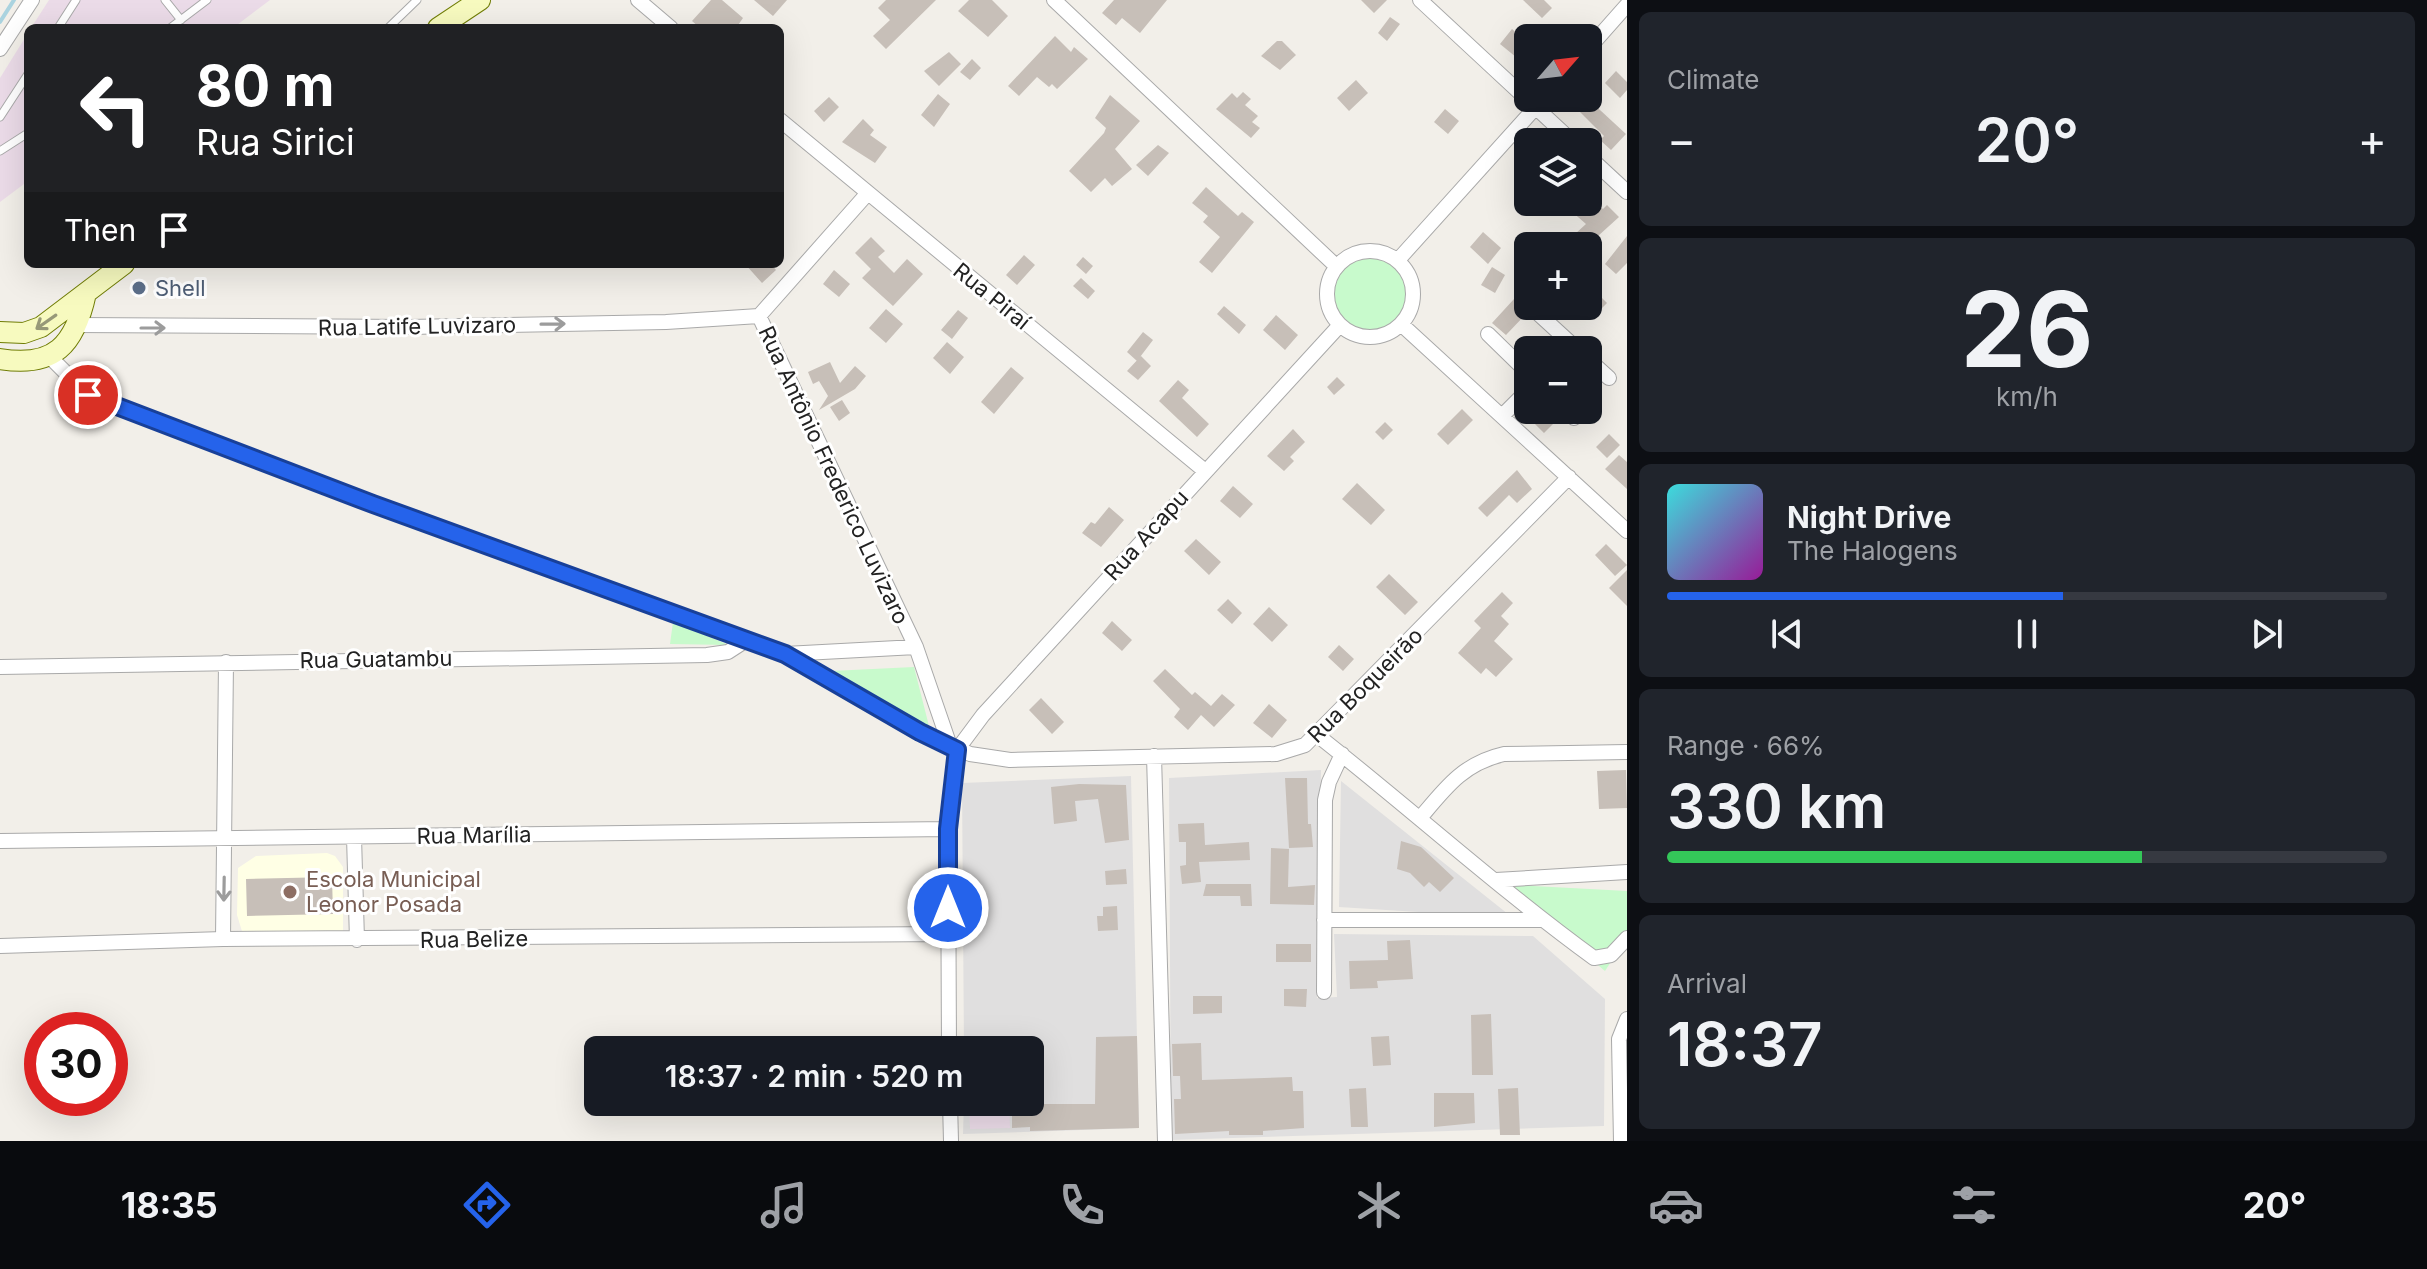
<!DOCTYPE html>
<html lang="en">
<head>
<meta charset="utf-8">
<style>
	:root { --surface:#171b24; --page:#20242c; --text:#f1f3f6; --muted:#9ea1a6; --line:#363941; --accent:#2563eb }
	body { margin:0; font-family:Inter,sans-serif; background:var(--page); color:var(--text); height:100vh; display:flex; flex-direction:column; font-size:30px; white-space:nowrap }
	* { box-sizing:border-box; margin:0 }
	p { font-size:26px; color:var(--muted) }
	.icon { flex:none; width:44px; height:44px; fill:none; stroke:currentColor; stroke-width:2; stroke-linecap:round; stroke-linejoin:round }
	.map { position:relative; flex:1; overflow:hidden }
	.drawer { display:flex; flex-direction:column; gap:12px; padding:12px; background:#0d0f14; width:800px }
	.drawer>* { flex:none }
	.hud { position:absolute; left:24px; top:24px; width:760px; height:244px; border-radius:12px; box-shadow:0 8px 32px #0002; background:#202124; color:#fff; overflow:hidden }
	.needle { width:52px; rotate:62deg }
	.tools { position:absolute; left:1514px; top:24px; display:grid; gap:16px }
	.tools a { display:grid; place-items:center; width:88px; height:88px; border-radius:12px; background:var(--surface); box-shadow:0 8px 32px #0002; font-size:40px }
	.speed { position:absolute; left:24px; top:1012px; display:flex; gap:16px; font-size:40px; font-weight:700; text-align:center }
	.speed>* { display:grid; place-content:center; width:104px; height:104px; border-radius:50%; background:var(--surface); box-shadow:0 8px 32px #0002; line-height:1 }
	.speed .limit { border:12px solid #d22; background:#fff; color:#111 }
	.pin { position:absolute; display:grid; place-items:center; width:68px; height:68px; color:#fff; margin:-34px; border:4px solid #fff; border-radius:50%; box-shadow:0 2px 8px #0007 }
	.me { position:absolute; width:88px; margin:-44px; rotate:0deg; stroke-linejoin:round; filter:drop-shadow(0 0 6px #0008) }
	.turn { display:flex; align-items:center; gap:28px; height:168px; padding:0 40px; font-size:36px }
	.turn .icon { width:104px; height:104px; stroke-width:2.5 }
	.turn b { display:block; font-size:56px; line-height:68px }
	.then { display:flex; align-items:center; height:76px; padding:0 40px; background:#0003; gap:16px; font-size:30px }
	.big { font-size:60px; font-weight:600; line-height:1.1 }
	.drawer .tile { flex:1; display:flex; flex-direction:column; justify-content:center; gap:12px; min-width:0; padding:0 28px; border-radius:12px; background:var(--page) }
	.drawer .dial { align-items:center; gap:0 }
	.dial b { font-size:104px; line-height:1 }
	.song { display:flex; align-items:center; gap:24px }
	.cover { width:96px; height:96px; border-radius:12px; background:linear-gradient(135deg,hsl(180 70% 55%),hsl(300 70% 35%)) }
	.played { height:8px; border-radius:4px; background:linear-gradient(90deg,var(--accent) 55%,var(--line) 55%) }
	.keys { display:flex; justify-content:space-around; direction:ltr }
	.heat { display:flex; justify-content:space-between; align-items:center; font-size:44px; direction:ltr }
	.charge { height:12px; border-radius:6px; background:linear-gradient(90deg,#34c759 66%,var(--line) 0) }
	.trip { position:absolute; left:584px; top:1036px; width:460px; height:80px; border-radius:12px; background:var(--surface); box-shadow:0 8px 32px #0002; font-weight:600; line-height:80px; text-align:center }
	.tab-bar { display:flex; height:128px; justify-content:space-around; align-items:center; background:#090b0e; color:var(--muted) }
	.tab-bar .icon { width:56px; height:56px }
	.tab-bar .selected { color:var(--accent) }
	.tab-bar b { font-size:36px; color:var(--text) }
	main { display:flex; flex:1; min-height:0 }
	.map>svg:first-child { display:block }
	.residential { fill:#e0dfdf }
	.industrial { fill:#ebdbe8 }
	.education { fill:#ffffe5 }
	.park { fill:#c8facc }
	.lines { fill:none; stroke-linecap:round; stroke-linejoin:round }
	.stream { stroke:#aad3df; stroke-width:4 }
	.building { fill:#c7bfb8 }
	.lane-casing { stroke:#a9a9a9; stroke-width:9 }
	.street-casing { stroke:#a9a9a9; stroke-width:16 }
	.secondary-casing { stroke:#707d05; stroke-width:22 }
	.lane { stroke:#fff; stroke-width:7 }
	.street { stroke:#fff; stroke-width:14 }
	.secondary { stroke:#f7fabf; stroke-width:20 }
	.oneway { stroke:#979978 }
	.oneway2 { stroke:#9c9c9c }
	.route-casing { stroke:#184099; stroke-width:20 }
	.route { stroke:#2563eb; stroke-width:14 }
	.service-dot { fill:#5c6f8a; stroke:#fff; stroke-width:3 }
	.education-dot { fill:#8d6e63; stroke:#fff; stroke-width:3 }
	.labels { text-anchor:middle; stroke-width:6; stroke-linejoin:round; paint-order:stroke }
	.service-label { font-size:22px; fill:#4e5e75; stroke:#fff; text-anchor:start }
	.street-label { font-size:22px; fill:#222; stroke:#fff }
	.education-label { font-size:22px; fill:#785e54; stroke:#fff; text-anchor:start }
</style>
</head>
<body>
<main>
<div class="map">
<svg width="1627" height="1141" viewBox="0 0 1627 1141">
	<rect width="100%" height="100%" fill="#f2efe9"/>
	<path class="residential" d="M1321,770L1317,998L1337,997L1334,934L1533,936L1605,999L1604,1126L1171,1140L1169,778Z
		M1131,776L1139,1128L963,1134L964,1102H1030V1050H964L962,783Z
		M1341,781L1513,918L1339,907Z"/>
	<path class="industrial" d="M49,0H270L233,28H31Z
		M28,33V181L0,202V78Z
		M969,1102H1009L1010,1128L970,1129Z"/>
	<path class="education" d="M327,853L335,856L343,867V938L245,941L237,915L238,868L256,856Z"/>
	<path class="park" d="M1333 293a37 37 0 1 1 74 0a37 37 0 1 1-74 0Z
		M673,622L729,645L670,644Z
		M914,667L930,730L831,671Z
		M1516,885L1627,891V937L1605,971L1513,894Z"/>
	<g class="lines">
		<path class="stream" d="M0,22L14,0"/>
	</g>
	<path class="building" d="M711,0H722L743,18L736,28H700L692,21Z
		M754,0H787L773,16Z
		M886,0H936L886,49L873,36L890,20L878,8Z
		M969,0H992L1008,16L988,37L958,11Z
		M1114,0H1167L1140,33L1122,18L1116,25L1102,13Z
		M1361,0H1387L1374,13Z
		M1523,0H1544L1552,8L1542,18Z
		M1390,17L1400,24L1387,41L1378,33Z
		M1512,29L1528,43V67L1500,44Z
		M1055,36L1071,52L1074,47L1088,59L1057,89L1052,84L1049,87L1037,77L1019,96L1008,86Z
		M1277,41H1282L1296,55L1280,70L1261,56Z
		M949,52L961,64L939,86L924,71Z
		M972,59L981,68L970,80L960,72Z
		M1616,71L1627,82V90L1620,98L1605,83Z
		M1356,80L1368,93L1349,111L1337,98Z
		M1243,92L1251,99L1245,105L1258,116L1252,122L1260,128L1251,138L1216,109L1232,93L1237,98Z
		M938,94L950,104L934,127L921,115Z
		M1110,95L1140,121L1115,149L1132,169L1112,186L1105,178L1091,192L1069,171L1104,133L1106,128L1095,118Z
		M829,97L839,107L824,122L814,111Z
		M1587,98L1626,134L1611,150L1600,140L1604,136L1576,108Z
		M1445,109L1459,121L1448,134L1434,122Z
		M863,119L874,130L870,135L887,147L875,163L842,142Z
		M1158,145L1169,153L1148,176L1136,165Z
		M1206,187L1238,216L1242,212L1254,222L1212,273L1199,262L1220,237L1203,222L1208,216L1192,203Z
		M1577,202H1594L1603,209L1607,205L1619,217L1587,246L1575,234L1586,224L1570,210Z
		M1483,232L1501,248L1488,264L1470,247Z
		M1627,236V263L1616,274L1605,264Z
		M871,237L885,251L878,257L894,273L907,259L923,274L893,306L862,278L871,269L855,253Z
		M1024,255L1035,265L1017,285L1006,275Z
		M1083,257L1093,266L1086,274L1076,265Z
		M745,264H771L776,270L762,283Z
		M1492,267L1505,275L1495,293L1481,285Z
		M834,270L850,284L839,297L823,284Z
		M1081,278L1095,291L1088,299L1073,286Z
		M1599,295L1607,303L1596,314L1587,306Z
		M1514,299L1525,315L1506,335L1492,323Z
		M1224,306L1246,325L1239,334L1217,314Z
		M886,309L903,324L886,343L869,328Z
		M958,310L968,318L952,339L941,330Z
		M1276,315L1298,335L1285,350L1263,330Z
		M1143,332L1153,340L1137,361L1127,352Z
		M947,342L964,357L950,374L933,358Z
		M1141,356L1151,366L1138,380L1127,371Z
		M830,362L840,383L855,366L866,376L855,389L819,410L828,396L819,381L813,384L808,372Z
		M1011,367L1024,378L994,414L981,402Z
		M1337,377L1345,385L1334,395L1327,387Z
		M1178,380L1189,390L1182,398L1209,424L1197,437L1159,401Z
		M842,400L850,413L839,421L830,407Z
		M1462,409L1473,420L1448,445L1437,434Z
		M1540,410H1557L1560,417L1544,433L1531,420Z
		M1385,422L1393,430L1383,440L1375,432Z
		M1293,429L1305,442L1290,457L1294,461L1284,471L1267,456Z
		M1609,434L1620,445L1607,458L1596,447Z
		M1619,455L1627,462V489L1605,469Z
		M1517,470L1532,489L1517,503L1509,495L1487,517L1478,508Z
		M1357,483L1385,510L1371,525L1342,499Z
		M1233,486L1253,504L1240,518L1220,501Z
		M1109,507L1124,520L1101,547L1082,533L1091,522L1095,524Z
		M1196,539L1221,562L1209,575L1184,551Z
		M1606,544L1627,565L1615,576L1595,555Z
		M1627,570V606L1609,588Z
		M1389,574L1418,602L1405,615L1376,587Z
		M1502,592L1513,603L1501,616L1509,624L1494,641L1513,659L1496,677L1486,668L1481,674L1458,653L1481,628L1474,621Z
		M1228,599L1242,613L1232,624L1217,610Z
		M1269,607L1288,625L1272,642L1253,624Z
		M1112,621L1132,640L1122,651L1102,633Z
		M1339,645L1354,659L1343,671L1328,657Z
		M1165,669L1192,695L1195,692L1211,706L1222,694L1235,705L1214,727L1201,715L1188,730L1174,717L1180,709L1153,681Z
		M1041,698L1064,722L1052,734L1029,710Z
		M1269,704L1287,720L1272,738L1253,723Z
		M1626,770L1627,808L1599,809L1597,771Z
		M1285,778H1307L1308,824H1311L1313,847L1289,848Z
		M1079,784L1126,785L1129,840L1105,843L1098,799L1075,801L1077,821L1054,824L1051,787Z
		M1204,823L1205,845L1249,842L1250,860L1199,862L1201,882L1182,884L1180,866L1186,865V842H1179L1178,824Z
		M1401,841L1421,847L1454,878L1440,892L1429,882L1424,887L1410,873L1397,869Z
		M1271,848L1289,849L1288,887L1315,885L1314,905L1270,904Z
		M1126,869L1127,884L1106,885L1105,871Z
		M332,877L333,914L247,916L246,879Z
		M1206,884H1251L1252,906H1241L1240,896H1203Z
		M1117,906L1118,930L1098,931L1097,916H1103V907Z
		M1410,940L1413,979L1377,981L1378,988L1350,989L1349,961L1388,960L1387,941Z
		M1276,944H1311V962H1276Z
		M1284,989H1307L1306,1007L1284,1006Z
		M1193,996H1222V1013L1193,1014Z
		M1491,1014L1493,1075H1472L1471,1015Z
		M1137,1036L1139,1128L1030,1131V1127L1012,1128V1104H1095L1096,1037Z
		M1389,1036L1391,1065L1373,1066L1371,1037Z
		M1201,1043L1202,1080L1292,1077L1293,1091H1303L1304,1128L1263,1131V1135H1229V1131L1175,1134L1174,1099H1181L1180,1076H1173L1172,1044Z
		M1366,1088L1368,1127H1351L1349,1089Z
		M1518,1088L1520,1135H1500L1498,1089Z
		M1434,1093H1474L1475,1123L1434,1127Z"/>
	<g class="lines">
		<g class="lane-casing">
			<path id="lane" d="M165,0L181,20
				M58,28L76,0
				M170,28L207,0
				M388,28L417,0
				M0,117L28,74
				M0,151L28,133"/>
		</g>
		<g class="street-casing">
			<path id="street" d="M638,0L671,28
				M1054,0L1336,266
				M1420,0L1573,142
				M0,49L32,0
				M1588,49L1627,5
				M780,120L1205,471
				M1588,156L1627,192
				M1327 294a43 43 0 1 1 86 0a43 43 0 1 1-86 0Z
				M1398,260L1544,98
				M1530,306L1578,350
				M759,316L916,647L949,743
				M759,316L867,194
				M1401,324L1627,531
				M75,325L409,327L666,322L759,316
				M1488,334L1528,373
				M51,358L88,395L373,504L785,654L920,732L970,754L1010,760L1276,754L1305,745L1569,477
				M1588,359L1609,378
				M1567,410L1574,418
				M1502,416L1528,390
				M785,654L916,647
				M0,667L707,655L728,652L748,639
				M1317,735C1410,808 1498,888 1594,958L1611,955L1627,938
				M957,750L983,715L1340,325
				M1154,756L1165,1141
				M1421,817C1446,787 1464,763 1504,754L1627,752
				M354,837L357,940
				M0,841L948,829
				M1496,880L1627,872
				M1324,920H1542
				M223,939L226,662
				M0,946L223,939L948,934
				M1324,992L1325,800L1329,782L1342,754
				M949,1050L948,829L957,750
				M950,1102L951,1141
				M1621,1141L1619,1039L1627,1019"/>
		</g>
		<g class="secondary-casing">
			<path id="secondary" d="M438,28L480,0
				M0,332L24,333L41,327L124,264
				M0,359C54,368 75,345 86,293"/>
		</g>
		<use href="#lane" class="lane"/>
		<use href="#street" class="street"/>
		<use href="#secondary" class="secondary"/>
	</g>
	<defs><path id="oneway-shaft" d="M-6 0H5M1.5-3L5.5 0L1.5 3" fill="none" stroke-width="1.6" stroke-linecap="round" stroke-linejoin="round" transform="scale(2)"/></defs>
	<use class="oneway" href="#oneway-shaft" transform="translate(46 322) rotate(145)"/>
	<g class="oneway2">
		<use href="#oneway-shaft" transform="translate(553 324) rotate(-1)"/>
		<use href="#oneway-shaft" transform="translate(153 328)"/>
		<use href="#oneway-shaft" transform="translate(224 889) rotate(91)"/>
	</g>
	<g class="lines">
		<g class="route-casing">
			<path id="route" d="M88,395L373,504L785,654L920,732L957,750L948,829V908"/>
		</g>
		<use href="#route" class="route"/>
	</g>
	<circle class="service-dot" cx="139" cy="288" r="8"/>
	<circle class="education-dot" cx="290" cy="892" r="8"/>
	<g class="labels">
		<g class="service-label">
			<text x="155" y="296">Shell</text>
		</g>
		<g class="street-label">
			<text transform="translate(992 296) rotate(39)" y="8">Rua Piraí</text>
			<text transform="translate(417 326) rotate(-1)" y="8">Rua Latife Luvizaro</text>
			<text transform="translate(834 475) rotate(65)" y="8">Rua Antônio Frederico Luvizaro</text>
			<text transform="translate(1146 535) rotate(-48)" y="8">Rua Acapu</text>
			<text transform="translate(376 659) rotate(-1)" y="8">Rua Guatambu</text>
			<text transform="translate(1365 685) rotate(-45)" y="8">Rua Boqueirão</text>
			<text transform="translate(474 835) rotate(-1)" y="8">Rua Marília</text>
			<text transform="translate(474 939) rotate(-1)" y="8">Rua Belize</text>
		</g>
		<g class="education-label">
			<text x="306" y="887">Escola Municipal<tspan x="306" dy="25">Leonor Posada</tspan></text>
		</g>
	</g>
</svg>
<div class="tools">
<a><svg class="needle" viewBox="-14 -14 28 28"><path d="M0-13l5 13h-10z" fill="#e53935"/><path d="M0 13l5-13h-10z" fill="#9ea1a6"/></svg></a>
<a><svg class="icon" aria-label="layers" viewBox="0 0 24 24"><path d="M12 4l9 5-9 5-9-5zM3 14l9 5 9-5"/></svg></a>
<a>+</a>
<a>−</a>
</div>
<div class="speed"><div class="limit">30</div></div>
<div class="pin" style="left:88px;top:395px;background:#d93025"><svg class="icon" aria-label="arrive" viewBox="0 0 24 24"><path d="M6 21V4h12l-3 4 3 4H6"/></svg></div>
<svg class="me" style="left:948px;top:908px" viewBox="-20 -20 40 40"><circle r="17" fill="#2563eb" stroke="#fff" stroke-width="3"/><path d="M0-11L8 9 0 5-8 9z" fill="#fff"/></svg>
<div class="trip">18:37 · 2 min · 520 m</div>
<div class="hud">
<div class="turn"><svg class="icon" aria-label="left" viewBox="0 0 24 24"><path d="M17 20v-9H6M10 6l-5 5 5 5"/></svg><div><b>80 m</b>Rua Sirici</div></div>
<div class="then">Then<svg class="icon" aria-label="arrive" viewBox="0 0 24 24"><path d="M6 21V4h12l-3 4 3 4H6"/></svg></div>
</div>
</div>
<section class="drawer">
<div class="tile"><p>Climate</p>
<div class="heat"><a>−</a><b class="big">20°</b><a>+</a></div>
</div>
<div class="tile dial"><b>26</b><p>km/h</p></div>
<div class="tile">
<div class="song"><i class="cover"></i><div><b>Night Drive</b><p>The Halogens</p></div></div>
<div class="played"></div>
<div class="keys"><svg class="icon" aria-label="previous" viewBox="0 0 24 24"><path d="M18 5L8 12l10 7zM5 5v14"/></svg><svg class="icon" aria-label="pause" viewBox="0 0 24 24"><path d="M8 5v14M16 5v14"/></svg><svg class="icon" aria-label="next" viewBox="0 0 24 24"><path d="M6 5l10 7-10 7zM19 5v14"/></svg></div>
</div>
<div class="tile"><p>Range · 66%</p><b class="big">330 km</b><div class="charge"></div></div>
<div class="tile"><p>Arrival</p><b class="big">18:37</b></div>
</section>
</main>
<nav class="tab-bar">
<b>18:35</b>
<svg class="icon selected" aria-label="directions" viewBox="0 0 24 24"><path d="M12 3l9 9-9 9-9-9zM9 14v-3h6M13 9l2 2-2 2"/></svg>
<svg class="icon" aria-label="music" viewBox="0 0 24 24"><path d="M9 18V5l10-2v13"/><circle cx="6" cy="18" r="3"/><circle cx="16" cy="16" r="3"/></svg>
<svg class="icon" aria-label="phone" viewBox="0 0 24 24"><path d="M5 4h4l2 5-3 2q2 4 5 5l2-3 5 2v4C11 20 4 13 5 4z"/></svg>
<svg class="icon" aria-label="climate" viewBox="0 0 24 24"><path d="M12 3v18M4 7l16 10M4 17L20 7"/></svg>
<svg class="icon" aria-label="car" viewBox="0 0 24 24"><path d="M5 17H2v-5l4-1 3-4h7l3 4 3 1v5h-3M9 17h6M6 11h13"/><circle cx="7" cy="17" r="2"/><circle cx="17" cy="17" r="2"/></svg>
<svg class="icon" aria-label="filters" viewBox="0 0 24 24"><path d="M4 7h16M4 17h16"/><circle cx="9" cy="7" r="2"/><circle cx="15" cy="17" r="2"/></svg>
<b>20°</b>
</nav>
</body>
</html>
